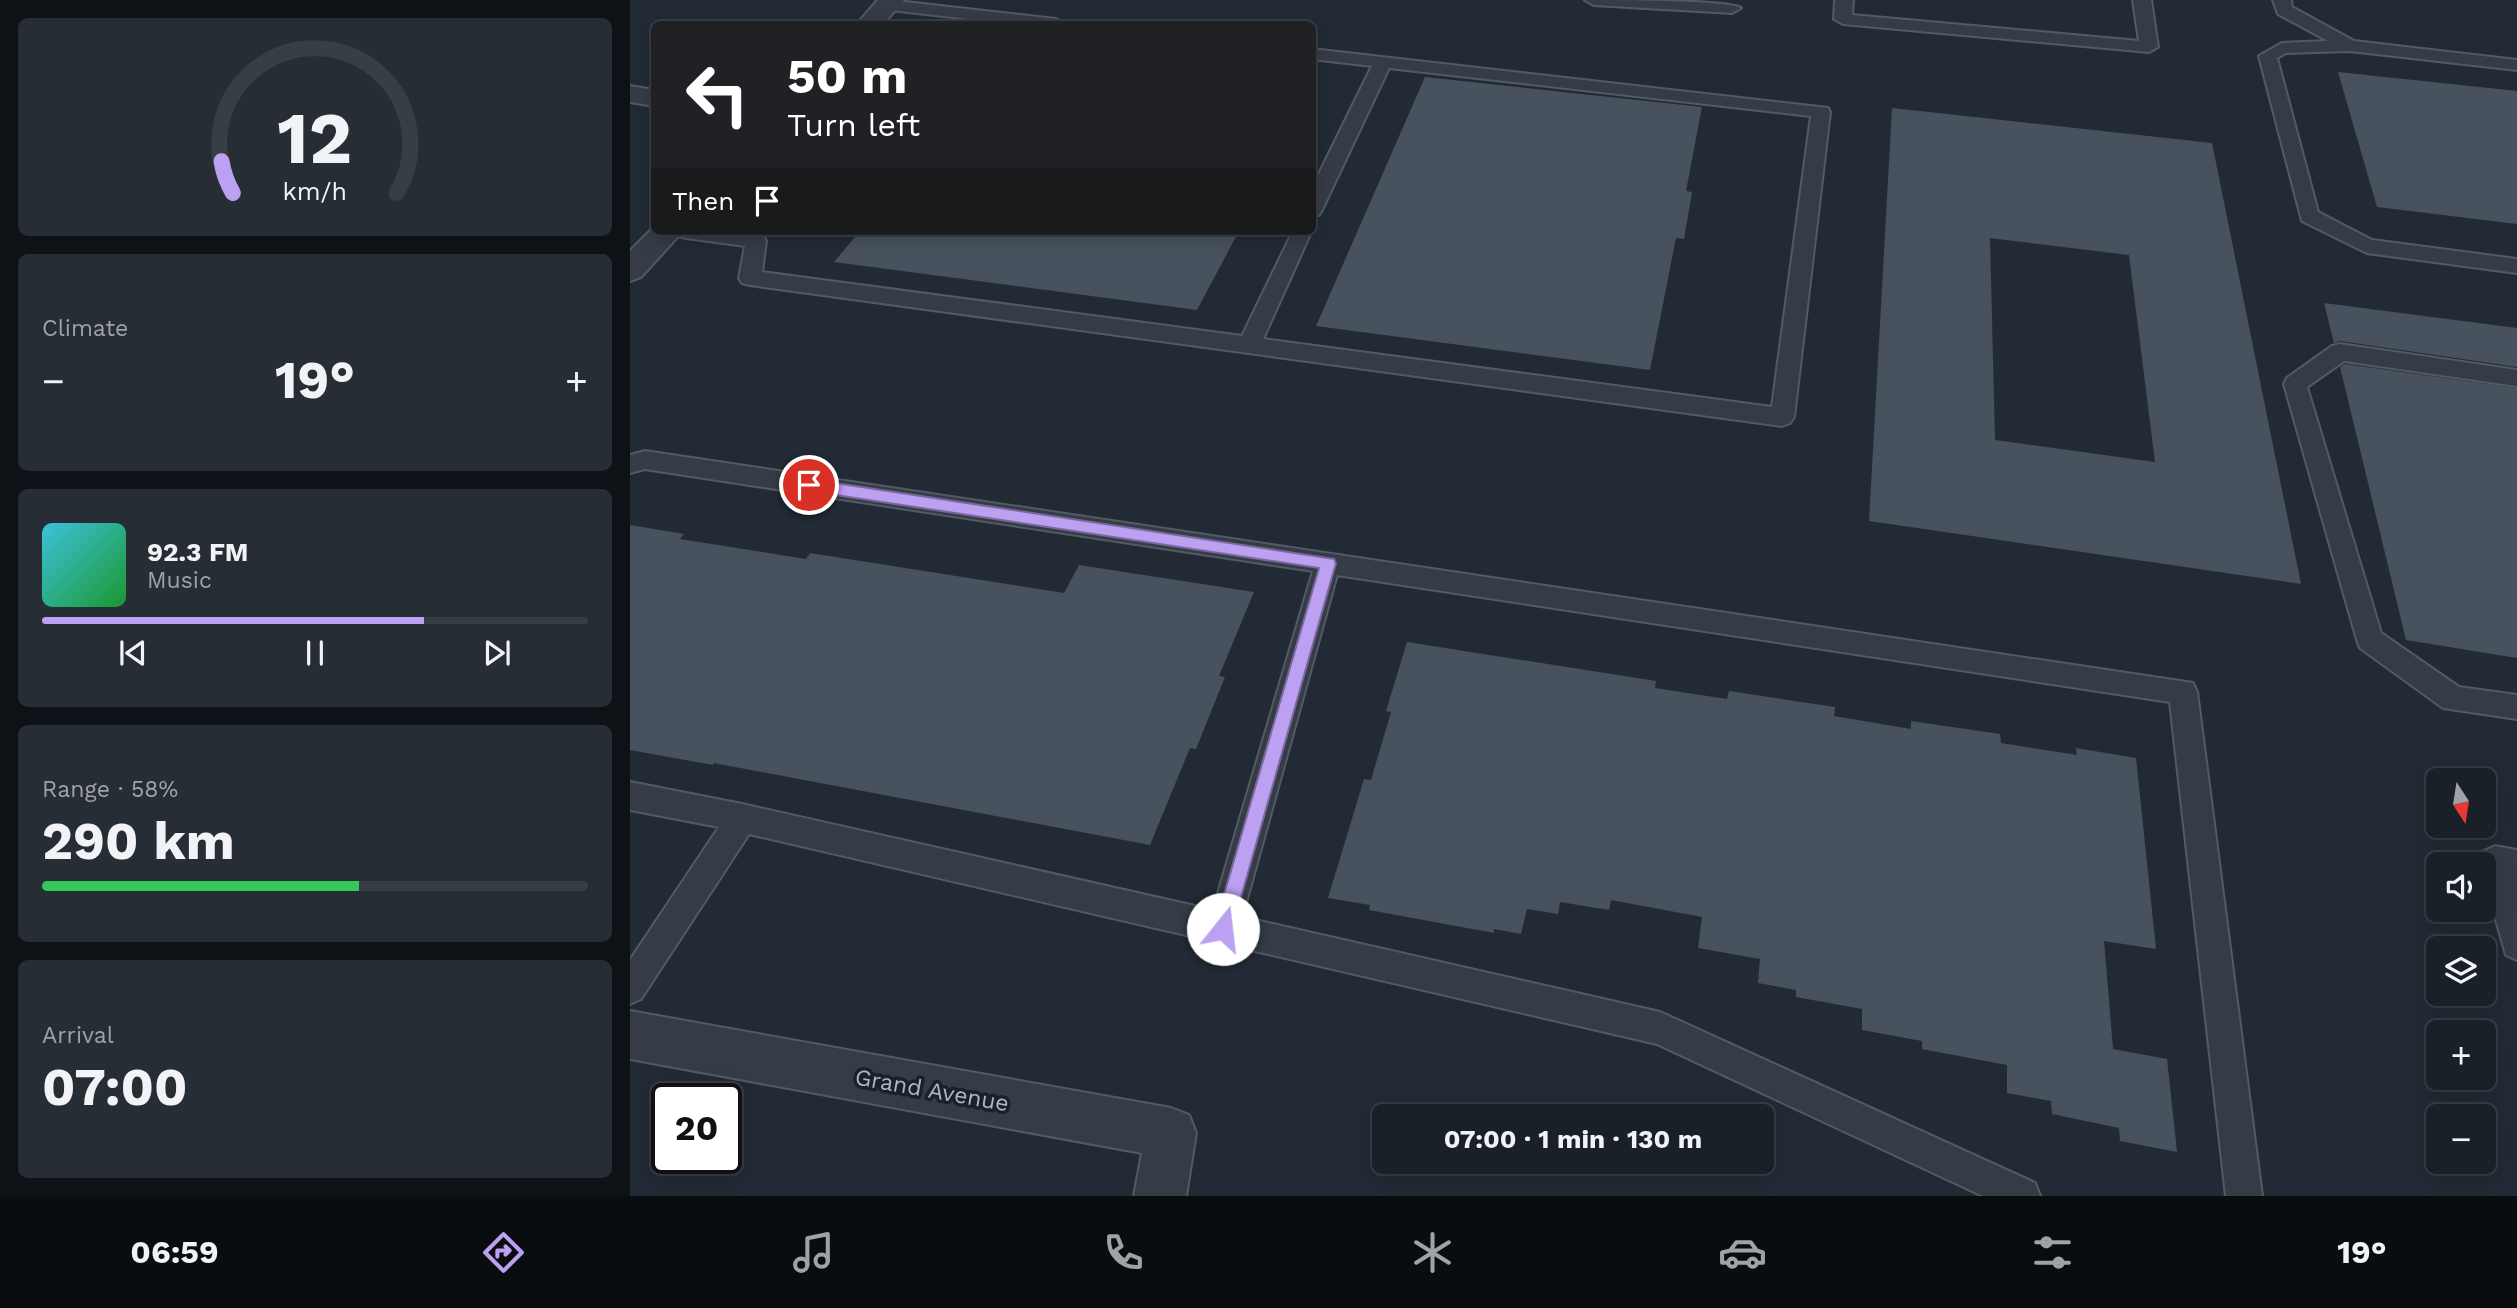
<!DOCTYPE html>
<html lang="en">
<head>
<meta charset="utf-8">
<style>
	:root { --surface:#1a2028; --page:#272d34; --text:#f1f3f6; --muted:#9fa3a8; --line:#383e45; --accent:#bca0f2 }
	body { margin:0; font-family:"Work Sans",sans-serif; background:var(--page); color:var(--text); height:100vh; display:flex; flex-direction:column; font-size:26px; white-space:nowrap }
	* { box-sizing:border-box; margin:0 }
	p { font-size:23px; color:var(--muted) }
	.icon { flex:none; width:38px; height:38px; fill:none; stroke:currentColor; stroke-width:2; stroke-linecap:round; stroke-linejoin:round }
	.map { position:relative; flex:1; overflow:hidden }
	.details { display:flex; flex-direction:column; gap:18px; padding:18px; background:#0e1216; width:630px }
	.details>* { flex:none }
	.banner { position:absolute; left:21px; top:21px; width:665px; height:214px; border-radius:10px; box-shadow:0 4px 18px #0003,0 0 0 2px var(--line); background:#202124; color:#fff; overflow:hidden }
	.needle { width:46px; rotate:168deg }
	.tools { position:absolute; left:1796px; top:768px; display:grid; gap:14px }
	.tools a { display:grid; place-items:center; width:70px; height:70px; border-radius:10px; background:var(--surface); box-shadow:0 4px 18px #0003,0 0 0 2px var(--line); font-size:35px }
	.speed { position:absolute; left:21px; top:1083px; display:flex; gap:14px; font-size:35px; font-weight:700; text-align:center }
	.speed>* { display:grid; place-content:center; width:91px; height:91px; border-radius:50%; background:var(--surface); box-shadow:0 4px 18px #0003,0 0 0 2px var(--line); line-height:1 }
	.speed .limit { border:4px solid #111; border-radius:10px; background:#fff; color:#111 }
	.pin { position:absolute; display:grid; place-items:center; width:60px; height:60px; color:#fff; margin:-30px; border:4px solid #fff; border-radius:50%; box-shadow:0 2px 7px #0007 }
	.me { position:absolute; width:77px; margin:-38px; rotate:16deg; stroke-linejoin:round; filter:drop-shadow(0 0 5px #0008) }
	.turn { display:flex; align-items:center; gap:24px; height:147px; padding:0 21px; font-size:32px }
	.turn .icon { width:91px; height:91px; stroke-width:2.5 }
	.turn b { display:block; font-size:49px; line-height:60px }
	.then { display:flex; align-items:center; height:66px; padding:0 21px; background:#0003; gap:14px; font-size:26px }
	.big { font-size:52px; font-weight:700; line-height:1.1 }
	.details .card { flex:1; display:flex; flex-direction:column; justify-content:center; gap:10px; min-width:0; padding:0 24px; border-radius:10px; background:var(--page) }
	.details .dial { align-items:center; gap:0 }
	.dial svg { height:182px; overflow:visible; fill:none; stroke:var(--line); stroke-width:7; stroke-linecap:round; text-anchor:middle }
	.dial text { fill:var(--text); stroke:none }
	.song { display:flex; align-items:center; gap:21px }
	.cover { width:84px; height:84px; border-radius:10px; background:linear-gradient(135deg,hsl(190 70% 55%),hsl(130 70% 35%)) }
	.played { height:7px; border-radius:4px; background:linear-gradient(90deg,var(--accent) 70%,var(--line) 70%) }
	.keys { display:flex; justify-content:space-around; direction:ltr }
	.heat { display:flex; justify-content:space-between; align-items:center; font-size:38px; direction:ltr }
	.charge { height:10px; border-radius:5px; background:linear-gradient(90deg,#34c759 58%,var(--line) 0) }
	.trip { position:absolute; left:742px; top:1104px; width:402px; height:70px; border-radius:10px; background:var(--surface); box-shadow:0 4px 18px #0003,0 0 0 2px var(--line); font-weight:700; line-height:70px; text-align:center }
	.tabs { display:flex; height:112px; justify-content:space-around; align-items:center; background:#0a0d10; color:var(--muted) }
	.tabs .icon { width:49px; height:49px }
	.tabs .selected { color:var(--accent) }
	.tabs b { font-size:32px; color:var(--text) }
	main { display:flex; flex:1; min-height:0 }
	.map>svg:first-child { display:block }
	.building { fill:#48525e; fill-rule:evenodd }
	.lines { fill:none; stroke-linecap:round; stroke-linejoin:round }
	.service-casing { stroke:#525a63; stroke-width:4 }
	.minor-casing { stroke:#525a63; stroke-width:4 }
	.tertiary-casing { stroke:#525a63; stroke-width:4 }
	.service { fill:#353c46; fill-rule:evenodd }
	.minor { fill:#353c46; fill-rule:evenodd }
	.tertiary { fill:#353c46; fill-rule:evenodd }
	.route { fill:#bca0f2; stroke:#7a689d; stroke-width:2 }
	.labels { text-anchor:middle; stroke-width:7; stroke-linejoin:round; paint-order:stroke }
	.near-street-label { font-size:23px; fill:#afb7c2; stroke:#1a212a }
</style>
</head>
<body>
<main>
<section class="details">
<div class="card dial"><svg viewBox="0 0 100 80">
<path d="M14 69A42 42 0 1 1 86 69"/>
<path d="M14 69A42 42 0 0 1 9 55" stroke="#bca0f2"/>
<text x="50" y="56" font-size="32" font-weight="700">12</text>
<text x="50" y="72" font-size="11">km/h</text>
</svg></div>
<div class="card"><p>Climate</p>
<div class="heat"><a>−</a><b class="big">19°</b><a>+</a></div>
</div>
<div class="card">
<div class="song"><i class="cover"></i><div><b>92.3 FM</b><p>Music</p></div></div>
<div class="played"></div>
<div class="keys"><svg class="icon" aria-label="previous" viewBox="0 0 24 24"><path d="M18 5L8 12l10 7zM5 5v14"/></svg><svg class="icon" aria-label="pause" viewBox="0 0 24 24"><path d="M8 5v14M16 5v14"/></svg><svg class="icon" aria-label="next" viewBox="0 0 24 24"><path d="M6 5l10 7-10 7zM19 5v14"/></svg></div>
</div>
<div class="card"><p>Range · 58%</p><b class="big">290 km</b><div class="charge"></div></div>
<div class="card"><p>Arrival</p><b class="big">07:00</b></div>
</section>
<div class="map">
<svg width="1887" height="1196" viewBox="0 0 1887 1196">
	<rect width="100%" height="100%" fill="#222a35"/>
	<path class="building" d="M1708,72L1887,91V224L1747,207Z
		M795,77L1072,107L1056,191L1062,192L1054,239L1046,238L1020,370L686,326Z
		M1262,108L1582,143L1671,584L1239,521ZM1360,238L1499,255L1525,462L1365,440Z
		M230,231H609L567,310L204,262Z
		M1694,303L1887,328V367L1710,341L1704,343Z
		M1715,364L1887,388V658L1776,640L1710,367Z
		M0,525L54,534L50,539L176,559L180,553L434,593L449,565L624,592L589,676L595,677L566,749L560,748L520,845L84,763L83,765L0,750Z
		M777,642L1026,681L1025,688L1097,699L1099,691L1205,707L1204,716L1281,729V721L1370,734L1371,743L1447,755L1446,748L1506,758L1526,949L1474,941L1483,1049L1537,1059L1547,1152L1490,1141L1489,1128L1422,1114L1421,1101L1377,1093V1065L1292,1049V1041L1232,1030V1009L1166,997V990L1128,983L1130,959L1068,948L1072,917L981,900L979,910L930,902L928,914L897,909L891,934L864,929V933L739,910L740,905L698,898L734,779L741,780L761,712L756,711Z"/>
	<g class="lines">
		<g class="service-casing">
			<path id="service" d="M258,0L426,19L435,24H384L251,9L248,5L251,1Z
				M955,0C979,0 1099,0 1111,8L1102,13L964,5Z
				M1205,0H1223L1222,15L1509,41L1503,0H1521L1528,47L1519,52L1213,24L1204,19Z
				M1643,0H1661L1662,7L1724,41L1887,60V70L1720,51L1656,53L1647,58L1688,212L1742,240L1887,259V273L1737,253L1672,221L1629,56L1652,43L1698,41L1648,14Z
				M682,49L1198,108L1200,112L1164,417L1160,423L1152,426L120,285L112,283L109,278L115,246L56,238L49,236L46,231H104L133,236L136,241L132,272L612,336L663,231L682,230L633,339L1142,407L1181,116L759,68L692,210L689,215L682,216V188L742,66L682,59Z
				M1710,344L1887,370V386L1714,361L1677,387L1751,633L1829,687L1887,695V719L1813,708L1730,648L1727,640L1654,384L1657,378L1702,346Z
				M15,451L1563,683L1567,692L1632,1196H1596L1540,702L707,575L612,917L1030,1012L1405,1183L1410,1196H1353L1027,1044L119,834L11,999L0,1004V960L89,827L0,810V782L112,804L583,910L683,571L15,469L0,473V455Z
				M1865,846L1887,850V960L1876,955L1853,874V864L1850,861L1854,851Z"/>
		</g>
		<g class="minor-casing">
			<path id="minor" d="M0,86L24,90V106L0,102Z
				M0,1011L541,1108L559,1115L566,1133L556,1196H504L512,1153L0,1059Z"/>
		</g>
		<g class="tertiary-casing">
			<path id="tertiary" d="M248,0H274L253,24H227Z
				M24,227V231H53L11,277L0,281V251Z"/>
		</g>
		<use href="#service" class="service"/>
		<use href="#minor" class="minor"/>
		<use href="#tertiary" class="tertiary"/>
	</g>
	<path class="route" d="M179,479L704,559L706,563L600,936L593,939L587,936L584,929L689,568L179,491L171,485Z"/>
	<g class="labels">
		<g class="near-street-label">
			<text transform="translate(302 1090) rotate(10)" y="8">Grand Avenue</text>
		</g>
	</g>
</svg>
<div class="tools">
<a><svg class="needle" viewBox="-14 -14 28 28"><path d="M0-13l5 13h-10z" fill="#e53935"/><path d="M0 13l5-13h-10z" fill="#9fa3a8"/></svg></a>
<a><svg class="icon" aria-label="sound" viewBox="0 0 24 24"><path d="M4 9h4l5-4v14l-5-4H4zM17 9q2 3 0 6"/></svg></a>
<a><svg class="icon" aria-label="layers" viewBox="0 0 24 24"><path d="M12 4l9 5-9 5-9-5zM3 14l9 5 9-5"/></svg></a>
<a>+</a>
<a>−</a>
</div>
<div class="speed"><div class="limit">20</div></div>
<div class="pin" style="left:179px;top:485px;background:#d93025"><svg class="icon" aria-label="arrive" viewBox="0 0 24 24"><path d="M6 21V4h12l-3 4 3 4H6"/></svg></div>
<svg class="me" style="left:593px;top:929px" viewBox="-20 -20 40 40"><circle r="19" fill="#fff"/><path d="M0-13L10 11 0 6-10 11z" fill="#bca0f2"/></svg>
<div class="trip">07:00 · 1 min · 130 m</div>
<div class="banner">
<div class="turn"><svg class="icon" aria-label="left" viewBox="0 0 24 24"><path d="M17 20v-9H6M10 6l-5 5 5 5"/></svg><div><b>50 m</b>Turn left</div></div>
<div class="then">Then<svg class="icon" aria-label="arrive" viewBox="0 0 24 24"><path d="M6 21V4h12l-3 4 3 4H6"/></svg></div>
</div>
</div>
</main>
<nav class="tabs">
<b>06:59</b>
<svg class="icon selected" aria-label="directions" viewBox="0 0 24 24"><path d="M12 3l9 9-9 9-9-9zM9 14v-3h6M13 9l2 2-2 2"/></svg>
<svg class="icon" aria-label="music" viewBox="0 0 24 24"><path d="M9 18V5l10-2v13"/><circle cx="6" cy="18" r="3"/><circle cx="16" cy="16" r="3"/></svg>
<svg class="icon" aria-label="phone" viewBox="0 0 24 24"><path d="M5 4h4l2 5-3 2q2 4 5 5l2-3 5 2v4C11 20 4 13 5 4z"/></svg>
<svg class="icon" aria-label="climate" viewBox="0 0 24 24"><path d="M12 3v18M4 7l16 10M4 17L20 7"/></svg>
<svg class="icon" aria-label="car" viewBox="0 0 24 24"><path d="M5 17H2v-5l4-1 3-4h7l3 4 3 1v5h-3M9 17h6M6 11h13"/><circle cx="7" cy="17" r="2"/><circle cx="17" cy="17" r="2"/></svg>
<svg class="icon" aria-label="filters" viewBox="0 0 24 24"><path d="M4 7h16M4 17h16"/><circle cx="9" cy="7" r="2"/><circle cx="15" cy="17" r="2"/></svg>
<b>19°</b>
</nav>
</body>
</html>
